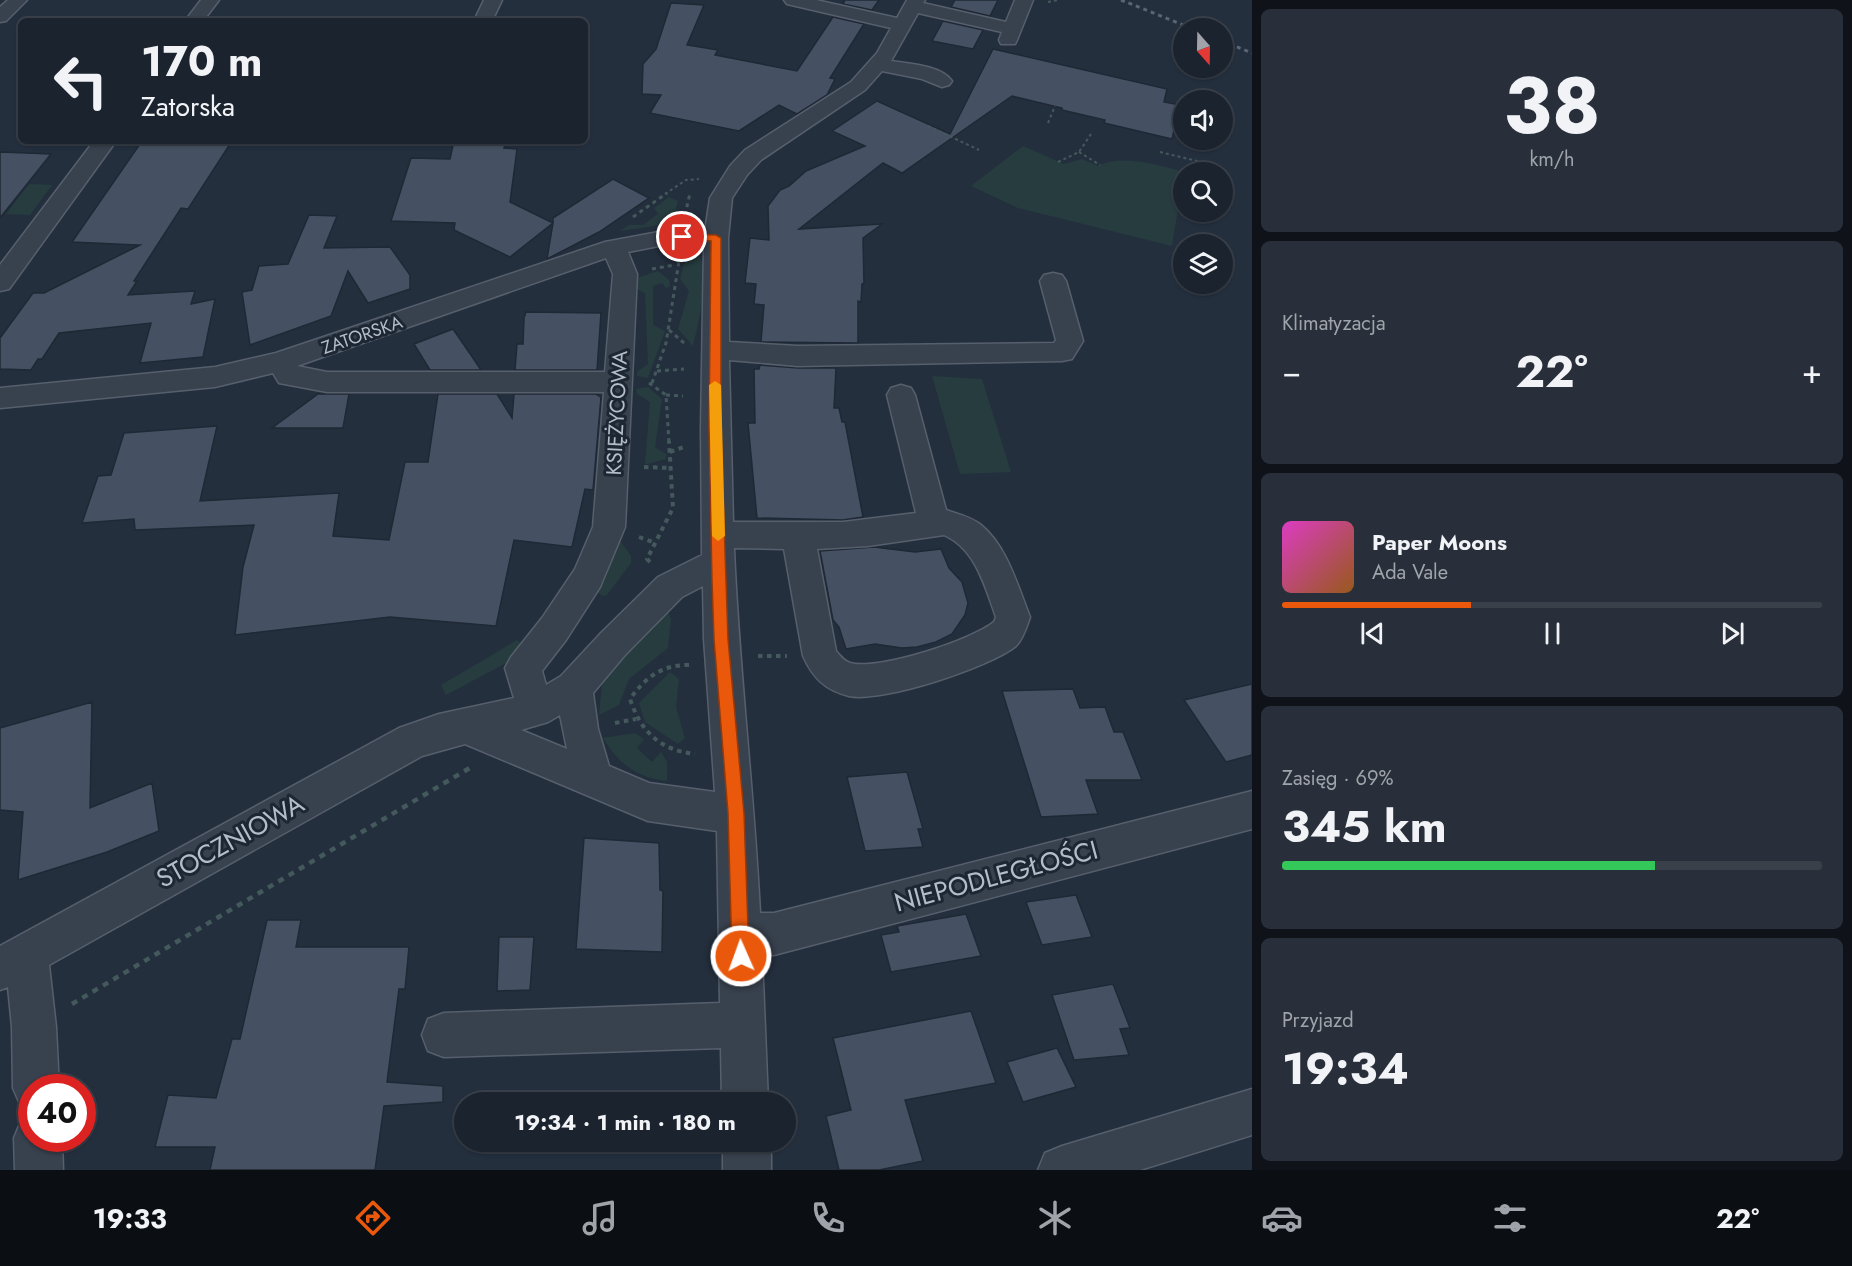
<!DOCTYPE html>
<html lang="pl">
<head>
<meta charset="utf-8">
<style>
	:root { --surface:#1b232e; --page:#282f3a; --text:#f1f3f6; --muted:#a0a4aa; --line:#39404a; --accent:#ea580c }
	body { margin:0; font-family:Jost,sans-serif; background:var(--page); color:var(--text); height:100vh; display:flex; flex-direction:column; font-size:22px; white-space:nowrap }
	* { box-sizing:border-box; margin:0 }
	p { font-size:20px; color:var(--muted) }
	.icon { flex:none; width:33px; height:33px; fill:none; stroke:currentColor; stroke-width:2; stroke-linecap:round; stroke-linejoin:round }
	.map { position:relative; flex:1; overflow:hidden }
	.drawer { display:flex; flex-direction:column; gap:9px; padding:9px; background:#0f1319; width:600px }
	.drawer>* { flex:none }
	.top-card { position:absolute; left:18px; top:18px; width:570px; height:126px; border-radius:9px; box-shadow:0 2px 4px #0004,0 0 0 2px var(--line); background:#1b232e; color:var(--text); overflow:hidden }
	.needle { width:39px; rotate:160deg }
	.tools { position:absolute; left:1173px; top:18px; display:grid; gap:12px }
	.tools a { display:grid; place-items:center; width:60px; height:60px; border-radius:50%; background:var(--surface); box-shadow:0 2px 4px #0004,0 0 0 2px var(--line); font-size:30px }
	.speed { position:absolute; left:18px; top:1074px; display:flex; gap:12px; font-size:30px; font-weight:700; text-align:center }
	.speed>* { display:grid; place-content:center; width:78px; height:78px; border-radius:50%; background:var(--surface); box-shadow:0 2px 4px #0004,0 0 0 2px var(--line); line-height:1 }
	.speed .limit { border:9px solid #d22; background:#fff; color:#111 }
	.pin { position:absolute; display:grid; place-items:center; width:51px; height:51px; color:#fff; margin:-26px; border:3px solid #fff; border-radius:50%; box-shadow:0 2px 6px #0007 }
	.me { position:absolute; width:66px; margin:-33px; rotate:358deg; stroke-linejoin:round; filter:drop-shadow(0 0 4px #0008) }
	.turn { display:flex; align-items:center; gap:21px; height:126px; padding:0 24px; font-size:27px }
	.turn .icon { width:78px; height:78px; stroke-width:2.5 }
	.turn b { display:block; font-size:42px; line-height:51px }
	.big { font-size:45px; font-weight:700; line-height:1.1 }
	.drawer .tile { flex:1; display:flex; flex-direction:column; justify-content:center; gap:9px; min-width:0; padding:0 21px; border-radius:9px; background:var(--page) }
	.drawer .dial { align-items:center; gap:0 }
	.dial b { font-size:78px; line-height:1 }
	.song { display:flex; align-items:center; gap:18px }
	.cover { width:72px; height:72px; border-radius:9px; background:linear-gradient(135deg,hsl(310 70% 55%),hsl(30 70% 35%)) }
	.played { height:6px; border-radius:3px; background:linear-gradient(90deg,var(--accent) 35%,var(--line) 35%) }
	.keys { display:flex; justify-content:space-around; direction:ltr }
	.heat { display:flex; justify-content:space-between; align-items:center; font-size:33px; direction:ltr }
	.charge { height:9px; border-radius:4px; background:linear-gradient(90deg,#34c759 69%,var(--line) 0) }
	.trip { position:absolute; left:454px; top:1092px; width:342px; height:60px; border-radius:30px; background:var(--surface); box-shadow:0 2px 4px #0004,0 0 0 2px var(--line); font-weight:700; line-height:60px; text-align:center }
	.tabs { display:flex; height:96px; justify-content:space-around; align-items:center; background:#0b0e12; color:var(--muted) }
	.tabs .icon { width:42px; height:42px }
	.tabs .on { color:var(--accent) }
	.tabs b { font-size:27px; color:var(--text) }
	main { display:flex; flex:1; min-height:0 }
	.map>svg:first-child { display:block }
	.green { fill:#263c3f }
	.building { fill:#455162; stroke:#1f2835; stroke-width:1.5 }
	.lines { fill:none; stroke-linecap:round; stroke-linejoin:round }
	.minor-casing { stroke:#565f6c; stroke-width:3 }
	.path-far3 { stroke:#44595c; stroke-width:2; stroke-dasharray:3 3; stroke-linecap:butt }
	.path-far2 { stroke:#44595c; stroke-width:3; stroke-dasharray:4 4; stroke-linecap:butt }
	.path-far1 { stroke:#44595c; stroke-width:4; stroke-dasharray:4.5 4.5; stroke-linecap:butt }
	.path { stroke:#44595c; stroke-width:4.5; stroke-dasharray:6 6; stroke-linecap:butt }
	.minor { fill:#38414e; fill-rule:evenodd }
	.rail { stroke:#5a6575; stroke-width:3; stroke-dasharray:4 4; stroke-linecap:butt }
	.route { fill:#ea580c; stroke:#983908; stroke-width:1.5 }
	.slow { fill:#f59e0b }
	.labels { text-anchor:middle; stroke-width:6; stroke-linejoin:round; paint-order:stroke }
	.far-street-label { font-size:18px; fill:#b4bcc9; stroke:#1d2633 }
	.street-label { font-size:21px; fill:#b4bcc9; stroke:#1d2633 }
	.near-street-label { font-size:26px; fill:#b4bcc9; stroke:#1d2633 }
</style>
</head>
<body>
<main>
<div class="map">
<svg width="1252" height="1170" viewBox="0 0 1252 1170">
	<rect width="100%" height="100%" fill="#242f3e"/>
	<path class="green" d="M1023,146L1064,164L1082,159L1098,166C1122,153 1161,166 1185,172H1184L1172,246L1018,208L971,186Z
		M29,184L52,185L30,215L6,214Z
		M669,197L678,201L673,221L668,224L620,231L629,225H643L658,214L654,208Z
		M698,254C712,271 698,325 693,346L678,329L689,291L680,279L684,264Z
		M658,271L669,280L670,286L666,288L662,283L653,286V325L665,331L648,378L637,376V372L648,364L645,293L635,288L634,279Z
		M932,376L982,379L1011,472L960,474Z
		M648,387L662,399L655,447L666,454V459L647,464H645L650,402L637,394L636,389Z
		M621,542L631,556V563L607,595L602,596L598,592L606,578L616,544Z
		M668,612L671,619L668,648L629,679L619,705L599,715L602,684L610,671Z
		M517,640L525,646L523,654L446,695L441,685Z
		M670,672L679,679L676,707L685,738L678,744L645,722L639,703Z
		M635,733L644,739L637,748L652,762L661,752L667,762V781C638,778 618,764 603,738Z"/>
	<path class="building" d="M845,0H879L872,10L843,4Z
		M955,0H998L990,16L951,7Z
		M671,3L704,5L687,45L718,50L715,55L797,71L833,17L864,24L830,78L835,79L827,95L797,114L779,105L739,131L650,113L661,95L642,94L643,64L656,49Z
		M943,21L983,30L973,49L932,41Z
		M993,49L1167,89L1164,102L1180,105L1172,139L1104,123L1105,120L1062,110V108L1012,96L902,173L883,163L799,229L882,224L863,238L864,283L862,284L861,302L858,301V343L761,342L764,305L754,304L756,284L745,283L750,238L769,240L768,206L780,190L789,186L806,171L865,146L832,131L877,101L950,134Z
		M142,141H232L188,209L181,208L134,281H137L128,295L195,291L191,304L215,299L203,357L140,363L151,323L59,333L42,359H38L31,370L0,369V338L33,293H44L140,245L72,242Z
		M454,141H506L504,148L517,149L510,202L553,223V218L613,179L649,198L599,232L547,259L553,223L510,257L454,230L455,223L391,221L411,158L450,159Z
		M0,152L51,154L0,218Z
		M309,215L337,216L324,248L390,247L410,275V289L368,303L348,271L331,316L250,345L242,292L252,290L259,266L288,264Z
		M526,312L601,313L597,370H515L517,344H523L524,318Z
		M453,329L473,358L481,370H430L414,344Z
		M760,365L798,368H836L834,408H839L842,422H845L863,517L843,520L757,518L748,423H755L754,369H759Z
		M318,394H349L343,428H272Z
		M438,394H497L512,418L514,394H596L601,397L593,490L585,489L572,547L514,540L496,626L390,617L235,635L243,567L254,525L135,530L134,519L82,523L98,476L111,475L124,433L217,426L200,501L339,493L333,536L389,540L405,462H428Z
		M874,547L915,552L941,549L949,568L962,582L968,603L965,615L952,634L936,642L917,647L902,648L875,644L846,649L839,627L833,620L820,551Z
		M1252,684V755L1226,762L1184,700Z
		M1073,689L1080,708L1105,707L1114,732H1123L1142,780H1086L1098,814L1041,817L1002,691Z
		M92,702L90,808L152,783L159,831L107,852L18,880L23,812L0,810V728Z
		M907,772L923,829H918L923,847L865,851L847,777Z
		M584,838L659,843L660,890L663,891L662,952L576,949Z
		M1076,895L1092,937L1042,945L1026,902Z
		M966,914L981,956L891,972L881,935L899,932L897,926Z
		M267,920H301L296,947H409L405,989H399L387,1082L443,1086V1102L384,1106L375,1170H210L215,1147H155L168,1095L216,1098L232,1039H240Z
		M499,937H534L530,990L497,991Z
		M1113,984L1130,1028L1120,1029L1129,1055L1074,1060L1052,995Z
		M971,1011L996,1083L905,1100L923,1161L879,1170H839L826,1116L851,1110L833,1038Z
		M1057,1048L1076,1087L1023,1102L1007,1062Z"/>
	<g class="lines">
		<g class="minor-casing">
			<path id="minor" d="M8,0H27L6,21L0,22V7Z
				M201,0H219L203,21H185Z
				M484,0H502L492,21H474Z
				M784,0H816L897,18L907,0H925L923,3L1006,22L1015,0H1033L1017,40L1015,44H1001L999,40L1002,32L918,13L891,61C909,64 941,65 952,81L949,85L942,87L922,79L882,71L865,90L761,160L747,175L732,198L728,238L729,342L798,346L1054,343L1056,340L1040,281L1044,275L1053,273L1062,275L1066,281L1083,341L1072,359L1062,361L798,366L729,360L733,522H843L916,513L887,395L891,388L901,385L911,388L915,395L946,510C958,514 971,517 981,525C1007,546 1018,587 1030,617C1027,626 1023,639 1016,646C990,667 882,703 849,696C825,690 813,678 803,656L784,549L734,548C739,670 754,791 760,913H774L1252,791V829L774,955H762L768,1102H722L721,1048L444,1057L428,1051L422,1035L428,1019L444,1013L720,1003L717,831L648,821L465,744L422,756L49,965L56,1027L59,1088H32V1109L20,1104L13,1088L12,1027L8,987L0,990V946L399,728L439,714L514,698L505,668L511,657L542,618L575,569L593,527L604,392H327L279,383L273,373L215,387L0,408V388L215,367L276,353L605,242L664,231H705L710,198L730,166L745,150L851,82L877,53L891,28L787,4ZM664,245H704L701,428L702,555L658,577L601,633L561,676L546,685L542,671L566,640L600,587L625,527L637,274L628,252ZM606,258L613,274L605,372H327L297,366ZM944,535C976,549 985,587 996,617L994,622C972,640 878,671 850,663C844,661 840,656 836,651L817,549L868,546ZM703,586L704,639L715,792L649,783L609,766L598,729L593,693L625,655L682,597ZM560,715L567,749L521,730L548,722Z
				M94,141H116L9,289L0,291V265Z
				M1252,1089V1135L1140,1170H1038L1045,1153L1062,1146Z
				M32,1117V1138H62L63,1170H15L14,1138L21,1121Z
				M723,1142H771V1170H723Z"/>
		</g>
		<path class="path-far3" d="M1048,2L1058,0
			M1048,123L1055,106
			M928,126L979,150
			M1079,152L1100,165
			M1160,152L1205,163
			M1058,162L1079,152L1091,134
			M665,194L686,180L699,179"/>
		<path class="path-far2" d="M685,215L690,193
			M633,217L667,193
			M652,269L674,265
			M669,330L684,343
			M657,371L684,369
			M649,383L666,395L669,443
			M652,383L666,343L679,261
			M666,395L683,396"/>
		<path class="path-far1" d="M670,452L684,447
			M644,467L670,468
			M639,537L655,543
			M650,562L647,559L673,508L669,441
			M758,656H787
			M689,665C661,665 646,677 630,699C641,732 660,750 695,754
			M615,723L636,719"/>
		<path class="path" d="M72,1004L473,766
			M786,1106L788,1136"/>
		<use href="#minor" class="minor"/>
		<path class="rail" d="M1121,0L1191,28
			M1222,41L1252,53"/>
	</g>
	<path class="route" d="M682,234L716,235L721,238V428L726,581L728,639L744,813L749,956L747,962L741,965L734,962L732,956L728,813L714,639L712,581L709,428L711,241L678,239L677,237Z"/>
	<path class="slow" d="M715,381L721,385L725,536L718,541L712,536L709,385Z"/>
	<g class="labels">
		<g class="far-street-label">
			<text transform="translate(362 335) rotate(-19)" y="6">ZATORSKA</text>
		</g>
		<g class="street-label">
			<text transform="translate(617 413) rotate(-87)" y="7">KSIĘŻYCOWA</text>
		</g>
		<g class="near-street-label">
			<text transform="translate(230 841) rotate(-29)" y="9">STOCZNIOWA</text>
			<text transform="translate(996 876) rotate(-15)" y="9">NIEPODLEGŁOŚCI</text>
		</g>
	</g>
</svg>
<div class="tools">
<a><svg class="needle" viewBox="-14 -14 28 28"><path d="M0-13l5 13h-10z" fill="#e53935"/><path d="M0 13l5-13h-10z" fill="#a0a4aa"/></svg></a>
<a><svg class="icon" aria-label="sound" viewBox="0 0 24 24"><path d="M4 9h4l5-4v14l-5-4H4zM17 9q2 3 0 6"/></svg></a>
<a><svg class="icon" aria-label="search" viewBox="0 0 24 24"><circle cx="10" cy="10" r="6"/><path d="M15 15l6 6"/></svg></a>
<a><svg class="icon" aria-label="layers" viewBox="0 0 24 24"><path d="M12 4l9 5-9 5-9-5zM3 14l9 5 9-5"/></svg></a>
</div>
<div class="speed"><div class="limit">40</div></div>
<div class="pin" style="left:682px;top:237px;background:#d93025"><svg class="icon" aria-label="arrive" viewBox="0 0 24 24"><path d="M6 21V4h12l-3 4 3 4H6"/></svg></div>
<svg class="me" style="left:741px;top:956px" viewBox="-20 -20 40 40"><circle r="17" fill="#ea580c" stroke="#fff" stroke-width="3"/><path d="M0-11L8 9 0 5-8 9z" fill="#fff"/></svg>
<div class="trip">19:34 · 1 min · 180 m</div>
<div class="top-card">
<div class="turn"><svg class="icon" aria-label="left" viewBox="0 0 24 24"><path d="M17 20v-9H6M10 6l-5 5 5 5"/></svg><div><b>170 m</b>Zatorska</div></div>
</div>
</div>
<section class="drawer">
<div class="tile dial"><b>38</b><p>km/h</p></div>
<div class="tile"><p>Klimatyzacja</p>
<div class="heat"><a>−</a><b class="big">22°</b><a>+</a></div>
</div>
<div class="tile">
<div class="song"><i class="cover"></i><div><b>Paper Moons</b><p>Ada Vale</p></div></div>
<div class="played"></div>
<div class="keys"><svg class="icon" aria-label="previous" viewBox="0 0 24 24"><path d="M18 5L8 12l10 7zM5 5v14"/></svg><svg class="icon" aria-label="pause" viewBox="0 0 24 24"><path d="M8 5v14M16 5v14"/></svg><svg class="icon" aria-label="next" viewBox="0 0 24 24"><path d="M6 5l10 7-10 7zM19 5v14"/></svg></div>
</div>
<div class="tile"><p>Zasięg · 69%</p><b class="big">345 km</b><div class="charge"></div></div>
<div class="tile"><p>Przyjazd</p><b class="big">19:34</b></div>
</section>
</main>
<nav class="tabs">
<b>19:33</b>
<svg class="icon on" aria-label="directions" viewBox="0 0 24 24"><path d="M12 3l9 9-9 9-9-9zM9 14v-3h6M13 9l2 2-2 2"/></svg>
<svg class="icon" aria-label="music" viewBox="0 0 24 24"><path d="M9 18V5l10-2v13"/><circle cx="6" cy="18" r="3"/><circle cx="16" cy="16" r="3"/></svg>
<svg class="icon" aria-label="phone" viewBox="0 0 24 24"><path d="M5 4h4l2 5-3 2q2 4 5 5l2-3 5 2v4C11 20 4 13 5 4z"/></svg>
<svg class="icon" aria-label="climate" viewBox="0 0 24 24"><path d="M12 3v18M4 7l16 10M4 17L20 7"/></svg>
<svg class="icon" aria-label="car" viewBox="0 0 24 24"><path d="M5 17H2v-5l4-1 3-4h7l3 4 3 1v5h-3M9 17h6M6 11h13"/><circle cx="7" cy="17" r="2"/><circle cx="17" cy="17" r="2"/></svg>
<svg class="icon" aria-label="filters" viewBox="0 0 24 24"><path d="M4 7h16M4 17h16"/><circle cx="9" cy="7" r="2"/><circle cx="15" cy="17" r="2"/></svg>
<b>22°</b>
</nav>
</body>
</html>
